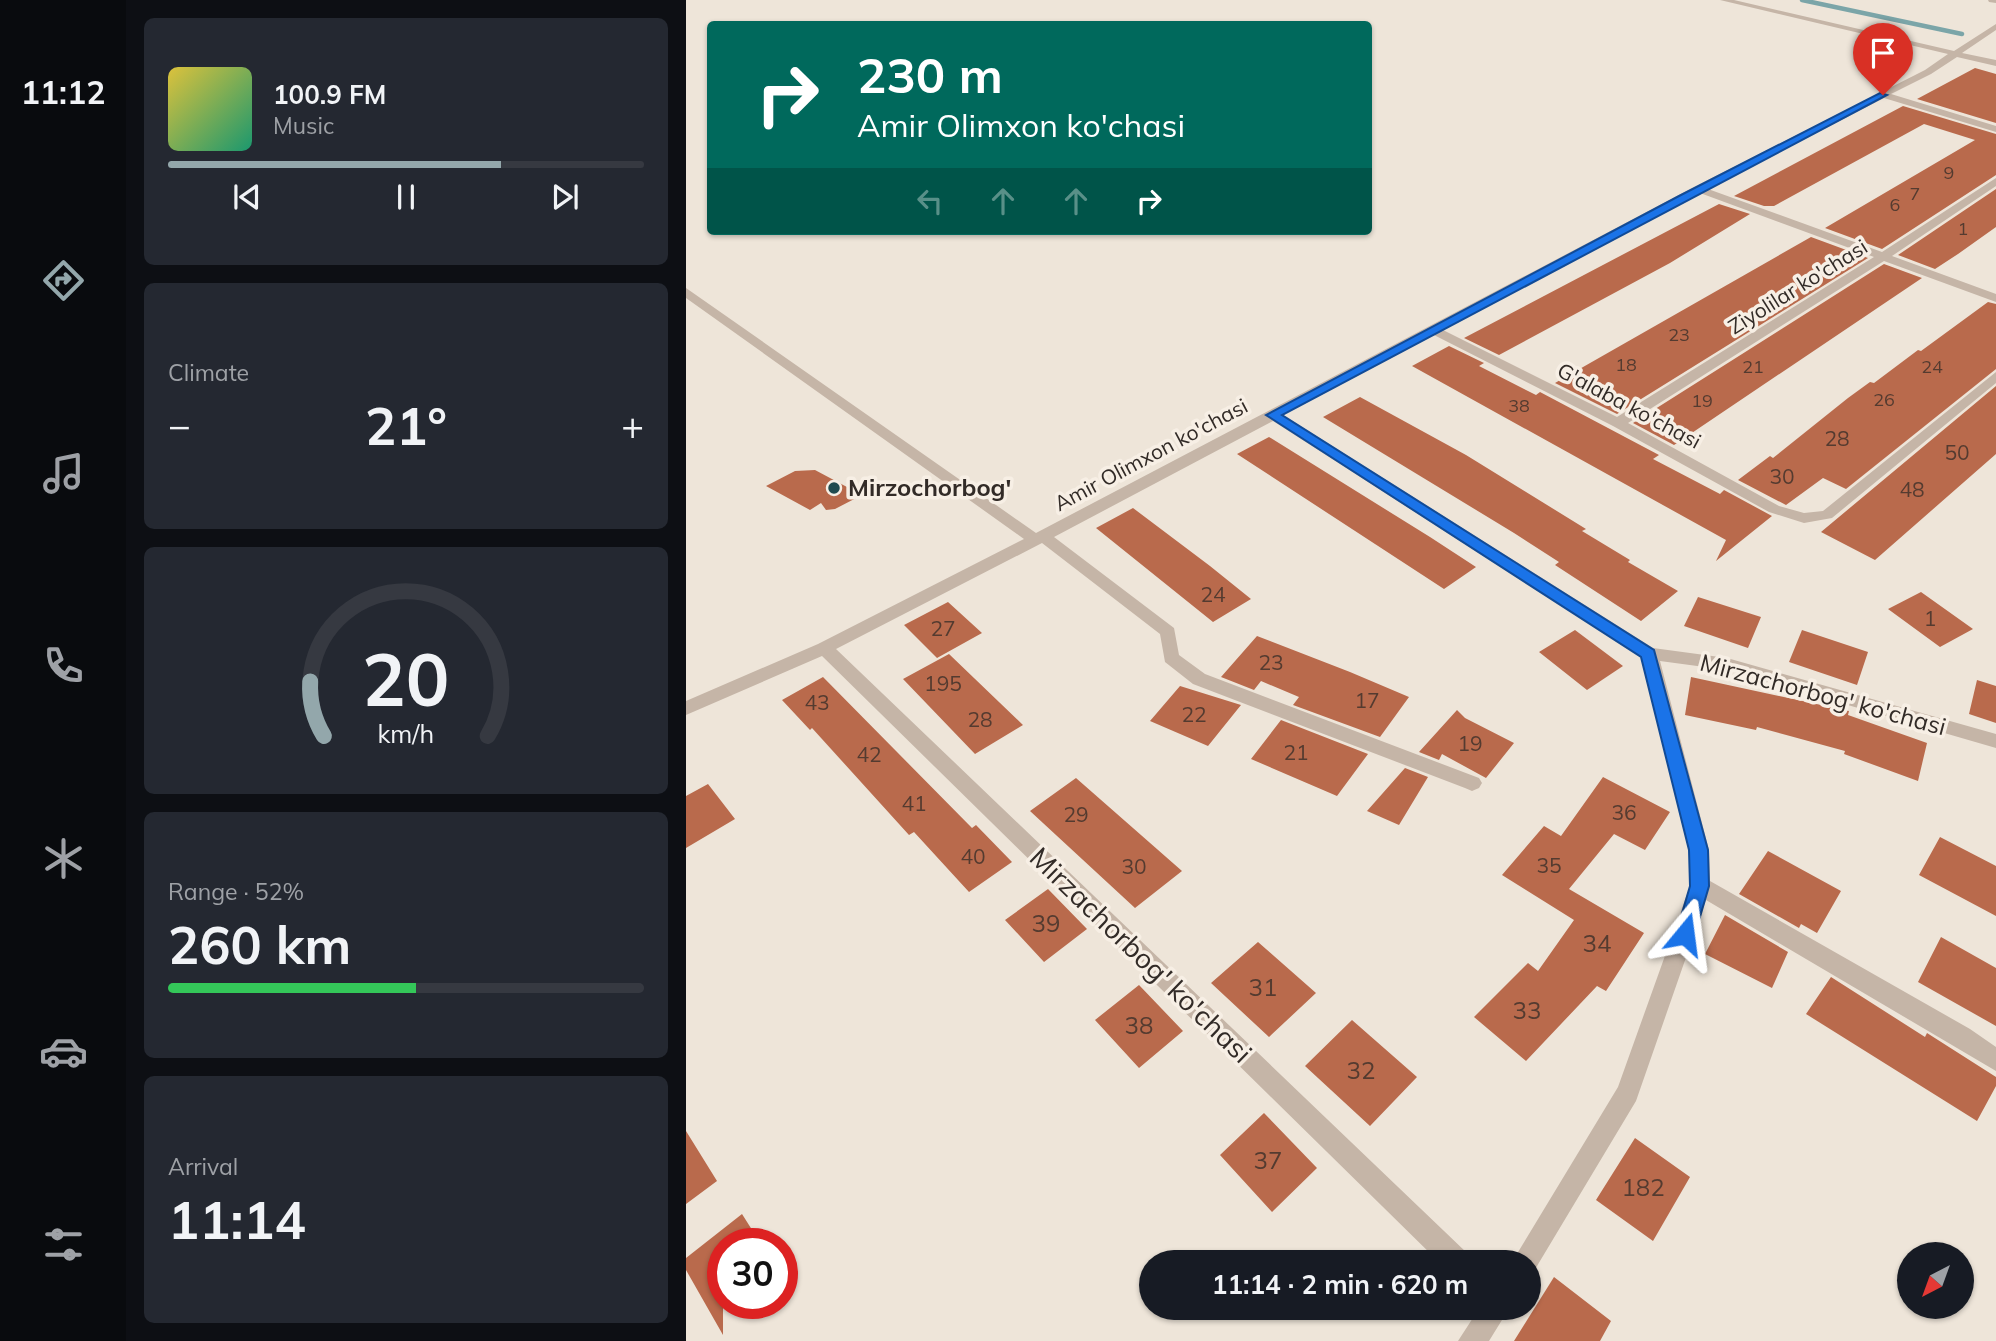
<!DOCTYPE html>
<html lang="en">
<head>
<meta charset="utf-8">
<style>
	:root { --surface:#171b24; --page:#242831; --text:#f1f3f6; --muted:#9ea1a6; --line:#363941; --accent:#93a7ab }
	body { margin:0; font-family:Mulish,sans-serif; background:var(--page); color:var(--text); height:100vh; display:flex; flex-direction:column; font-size:26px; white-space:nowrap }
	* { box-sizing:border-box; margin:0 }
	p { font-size:23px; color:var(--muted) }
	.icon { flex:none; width:38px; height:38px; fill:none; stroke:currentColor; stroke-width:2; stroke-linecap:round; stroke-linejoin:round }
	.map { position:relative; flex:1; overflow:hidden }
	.details { display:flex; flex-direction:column; gap:18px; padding:18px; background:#0d0f14; width:560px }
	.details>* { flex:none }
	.guide { position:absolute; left:21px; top:21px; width:665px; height:214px; border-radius:7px; box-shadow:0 2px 5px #0004; background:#00695c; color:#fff; overflow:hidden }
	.needle { width:46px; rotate:221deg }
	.fabs { position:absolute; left:1211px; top:1242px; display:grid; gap:14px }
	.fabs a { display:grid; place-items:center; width:77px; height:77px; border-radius:50%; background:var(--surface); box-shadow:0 2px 5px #0004; font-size:35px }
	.speed { position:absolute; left:21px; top:1228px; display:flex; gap:14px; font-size:35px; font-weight:700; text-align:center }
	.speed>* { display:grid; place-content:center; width:91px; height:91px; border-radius:50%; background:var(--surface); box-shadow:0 2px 5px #0004; line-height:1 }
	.speed .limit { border:10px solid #d22; background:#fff; color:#111 }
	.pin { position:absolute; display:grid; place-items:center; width:60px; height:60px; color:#fff; margin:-72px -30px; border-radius:50% 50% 50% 0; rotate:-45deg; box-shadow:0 0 7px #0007 }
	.pin .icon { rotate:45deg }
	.me { position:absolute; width:77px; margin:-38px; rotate:16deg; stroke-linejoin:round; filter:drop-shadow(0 0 5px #0008) }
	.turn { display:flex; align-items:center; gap:24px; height:147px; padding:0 35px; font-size:32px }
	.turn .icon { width:91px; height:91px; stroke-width:2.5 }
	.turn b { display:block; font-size:49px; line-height:60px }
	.lanes { display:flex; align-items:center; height:66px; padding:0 35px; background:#0003; justify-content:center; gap:35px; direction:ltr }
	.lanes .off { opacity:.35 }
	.big { font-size:52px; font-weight:700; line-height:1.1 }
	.details .card { flex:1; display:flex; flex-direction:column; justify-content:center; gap:10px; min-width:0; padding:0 24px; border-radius:10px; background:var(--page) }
	.details .dial { align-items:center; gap:0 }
	.dial svg { height:182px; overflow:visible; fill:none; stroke:var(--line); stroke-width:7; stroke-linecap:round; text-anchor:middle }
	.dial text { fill:var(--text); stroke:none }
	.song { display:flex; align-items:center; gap:21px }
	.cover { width:84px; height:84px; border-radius:10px; background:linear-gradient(135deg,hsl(50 70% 55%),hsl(160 70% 35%)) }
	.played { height:7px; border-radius:4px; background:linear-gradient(90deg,var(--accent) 70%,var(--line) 70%) }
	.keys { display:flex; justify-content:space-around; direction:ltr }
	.heat { display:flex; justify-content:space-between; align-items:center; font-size:38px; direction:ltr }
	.charge { height:10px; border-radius:5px; background:linear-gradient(90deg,#34c759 52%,var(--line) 0) }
	.trip { position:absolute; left:453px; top:1250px; width:402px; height:70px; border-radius:35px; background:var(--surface); box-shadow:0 2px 5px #0004; font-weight:700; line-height:70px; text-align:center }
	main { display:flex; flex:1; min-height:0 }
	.menu { display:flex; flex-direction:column; width:126px; justify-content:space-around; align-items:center; background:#090b0e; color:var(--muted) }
	.menu .icon { width:49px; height:49px }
	.menu .active { color:var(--accent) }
	.menu b { font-size:32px; color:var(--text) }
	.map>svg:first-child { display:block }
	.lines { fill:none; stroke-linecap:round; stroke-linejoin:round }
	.stream { stroke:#7ba5a8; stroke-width:4.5 }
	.building { fill:#b96a4c }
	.minor { fill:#c5b5a7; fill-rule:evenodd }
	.route { fill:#1a73e8; stroke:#114b97; stroke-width:2 }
	.poi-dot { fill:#214b4f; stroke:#f7efe5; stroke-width:2.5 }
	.labels { text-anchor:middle; stroke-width:7; stroke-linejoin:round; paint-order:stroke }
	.far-number-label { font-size:18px; fill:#543b30 }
	.far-street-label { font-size:21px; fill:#322b27; stroke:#f7efe5 }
	.number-label { font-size:21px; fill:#543b30 }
	.poi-label { font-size:24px; font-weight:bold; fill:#322b27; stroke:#f7efe5; text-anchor:start }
	.street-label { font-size:24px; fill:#322b27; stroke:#f7efe5 }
	.near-number-label { font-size:24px; fill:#543b30 }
	.near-street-label { font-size:28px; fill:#322b27; stroke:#f7efe5 }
</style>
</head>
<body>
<main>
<nav class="menu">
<b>11:12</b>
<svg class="icon active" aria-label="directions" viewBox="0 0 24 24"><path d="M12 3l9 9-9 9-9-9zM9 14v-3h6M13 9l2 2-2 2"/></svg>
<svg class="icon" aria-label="music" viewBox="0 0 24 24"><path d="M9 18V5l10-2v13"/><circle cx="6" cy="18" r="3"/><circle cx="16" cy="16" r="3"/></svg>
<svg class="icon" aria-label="phone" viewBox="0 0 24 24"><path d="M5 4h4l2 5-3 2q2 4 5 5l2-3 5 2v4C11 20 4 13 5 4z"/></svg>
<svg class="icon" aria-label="climate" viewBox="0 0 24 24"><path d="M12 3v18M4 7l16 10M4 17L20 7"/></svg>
<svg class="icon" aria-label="car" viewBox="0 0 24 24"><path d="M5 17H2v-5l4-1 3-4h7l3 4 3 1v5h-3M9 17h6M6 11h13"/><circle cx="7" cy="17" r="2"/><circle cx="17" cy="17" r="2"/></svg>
<svg class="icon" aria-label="filters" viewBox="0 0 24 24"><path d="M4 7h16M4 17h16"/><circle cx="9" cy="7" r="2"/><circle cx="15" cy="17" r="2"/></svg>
</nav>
<section class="details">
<div class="card">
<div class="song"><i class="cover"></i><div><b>100.9 FM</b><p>Music</p></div></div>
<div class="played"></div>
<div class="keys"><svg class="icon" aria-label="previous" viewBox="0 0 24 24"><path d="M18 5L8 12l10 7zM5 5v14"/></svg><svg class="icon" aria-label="pause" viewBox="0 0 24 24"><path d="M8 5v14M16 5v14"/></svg><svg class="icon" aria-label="next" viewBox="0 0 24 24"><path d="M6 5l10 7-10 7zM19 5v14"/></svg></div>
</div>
<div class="card"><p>Climate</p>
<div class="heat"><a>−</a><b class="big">21°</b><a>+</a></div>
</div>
<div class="card dial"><svg viewBox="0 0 100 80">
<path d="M14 69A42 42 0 1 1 86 69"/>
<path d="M14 69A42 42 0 0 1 8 45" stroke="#93a7ab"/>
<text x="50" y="56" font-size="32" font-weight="700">20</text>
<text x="50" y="72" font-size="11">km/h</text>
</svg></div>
<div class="card"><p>Range · 52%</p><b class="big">260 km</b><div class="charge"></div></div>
<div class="card"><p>Arrival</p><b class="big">11:14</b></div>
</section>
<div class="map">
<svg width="1310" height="1341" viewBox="0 0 1310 1341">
	<rect width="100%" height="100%" fill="#eee5d9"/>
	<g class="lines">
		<path class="stream" d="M1116,0L1276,34"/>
	</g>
	<path class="building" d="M1289,68L1310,74V123L1231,99Z
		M1217,106L1310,134V175L1196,249L1139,228L1289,140L1238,124L1088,206H1078L1048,196Z
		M1310,189V227L1272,254L1249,269L1212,255Z
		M1033,204L1064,214L984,263L813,355L778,338Z
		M1125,237L1182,258L931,414L869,383Z
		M1198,264L1236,278L988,445L947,423Z
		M1302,302L1310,304V369L1160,489L1137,478L1100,505L1052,480L1084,456L1087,458L1162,398L1184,382L1188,383L1232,350L1235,351Z
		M763,346L798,363L793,366L850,395L854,392L973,455L967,459L1034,494L1038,490L1086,516L1030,561L1040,540L726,366Z
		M1310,386V454L1189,560L1135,532Z
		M674,397L780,455L900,529L896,531L944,560L942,562L992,591L955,621L869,565L873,562L828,533L637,417Z
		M583,437L744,537L790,567L758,589L551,454Z
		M129,470L176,495L149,509L140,510L135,503L124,510L80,486L109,471Z
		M447,508L524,566L565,599L527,622L410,528Z
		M1235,592L1287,629L1254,647L1202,609Z
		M1012,597L1075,617L1062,648L998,626Z
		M262,602L296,633L251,658L218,625Z
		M889,630L937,666L901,690L853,652Z
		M1116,630L1182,652L1171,685L1103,662Z
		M571,636L664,672L723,697L694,737L607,705L613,697L575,681L568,690L535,677Z
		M263,654L337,725L289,754L217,679Z
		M137,677L286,828L290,825L326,862L283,892L228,832L223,835L126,728L124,730L96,700Z
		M1005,677L1163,711L1162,715L1241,743L1232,781L1158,754L1159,751L1071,727L1070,730L999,715Z
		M1291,680L1310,686V723L1283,714Z
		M494,686L555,705L522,746L464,721Z
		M771,710L779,718L828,743L800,778L756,754L753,760L733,752Z
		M595,720L682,754L651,796L565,759Z
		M719,768L742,777L713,825L681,811Z
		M917,777L984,812L959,850L928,834L883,889L958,933L920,991L911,986L840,1061L788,1017L842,963L852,971L888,920L816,875L858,826L875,836Z
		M390,778L496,871L449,908L344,811Z
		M22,784L49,819L0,848V796Z
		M1254,837L1310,866V916L1233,875Z
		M1082,851L1155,891L1131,933L1115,924L1113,928L1053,894Z
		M362,889L401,929L358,962L319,920Z
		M1039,915L1102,952L1086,988L1019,954Z
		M1255,937L1310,968V1026L1232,982Z
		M572,942L630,993L583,1037L525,983Z
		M1145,977L1239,1037L1241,1033L1310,1077V1086L1291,1121L1120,1014Z
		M453,985L497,1031L453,1068L409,1020Z
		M666,1020L731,1077L684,1126L619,1066Z
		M578,1113L631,1168L586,1212L534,1155Z
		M0,1131L31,1181L0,1204Z
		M949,1138L1004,1177L967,1241L910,1200Z
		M56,1214L75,1244H37V1335L0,1270V1258Z
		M868,1277L925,1321L914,1341H828Z"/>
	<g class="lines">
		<path class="minor" d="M1034,0H1048L1268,51L1310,24V30L1276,53L1310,60V66L1271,57L1245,74L1205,94L1310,126V132L1198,98L1022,189L1196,252L1310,178V186L1206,256L1310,294V302L1198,261L942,423L1093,506L1118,513L1137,511L1310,372V383L1146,518L1118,523L1083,512L927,426L748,335L597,415L967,648L1041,658L1310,734V748L1041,670L974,661L1023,850L1024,881L1284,1029L1310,1047V1071L1020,900L950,1101L848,1271L844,1273V1262H826L932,1087L1004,886L1003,850L955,657L587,421L368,537L488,628L493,655L519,674L793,778L796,783L793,788L786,791L779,788L507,684L479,662L474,634L356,543L150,649L781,1253L785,1262H753L136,656L0,715V701L132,644L338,539L0,298V288L350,533L1008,187L1239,70L1262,54ZM1014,193L1188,257L931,417L757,330Z
			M1302,0H1310V3L1303,2Z
			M794,1307H824L803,1341H772Z"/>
	</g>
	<path class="route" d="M1194,93L1201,95L596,415L968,650L1022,850L1023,886L1009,934L1006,940L999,943L992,940L990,934L1004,886L1003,850L955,657L580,415L993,196Z"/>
	<circle class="poi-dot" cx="148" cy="488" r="7"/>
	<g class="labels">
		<g class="far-number-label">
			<text x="1263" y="179">9</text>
			<text x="1229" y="200">7</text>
			<text x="1209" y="211">6</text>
			<text x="1277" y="235">1</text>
			<text x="993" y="341">23</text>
			<text x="940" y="371">18</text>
			<text x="1067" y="373">21</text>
			<text x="1246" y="373">24</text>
			<text x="1198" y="406">26</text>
			<text x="1016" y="407">19</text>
			<text x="833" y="412">38</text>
		</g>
		<g class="far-street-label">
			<text transform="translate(1112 287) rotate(-32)" y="7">Ziyolilar ko'chasi</text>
			<text transform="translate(943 406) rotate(28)" y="7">G'alaba ko'chasi</text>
			<text transform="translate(465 455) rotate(-28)" y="7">Amir Olimxon ko'chasi</text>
		</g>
		<g class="number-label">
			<text x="1151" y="446">28</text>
			<text x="1271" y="460">50</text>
			<text x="1096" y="484">30</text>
			<text x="1226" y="497">48</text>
			<text x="527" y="602">24</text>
			<text x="1244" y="626">1</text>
			<text x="257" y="636">27</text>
			<text x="585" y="670">23</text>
			<text x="257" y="691">195</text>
			<text x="681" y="708">17</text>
			<text x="131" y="710">43</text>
			<text x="508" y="722">22</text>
			<text x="294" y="727">28</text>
			<text x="784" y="751">19</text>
			<text x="610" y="760">21</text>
			<text x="183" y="762">42</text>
			<text x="228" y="811">41</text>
			<text x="938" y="820">36</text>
			<text x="390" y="822">29</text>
			<text x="287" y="864">40</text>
			<text x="863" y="873">35</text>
			<text x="448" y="874">30</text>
		</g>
		<g class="poi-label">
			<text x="162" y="496">Mirzochorbog'</text>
		</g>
		<g class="street-label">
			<text transform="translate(1137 695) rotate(15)" y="8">Mirzachorbog' ko'chasi</text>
		</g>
		<g class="near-number-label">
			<text x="360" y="932">39</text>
			<text x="911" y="952">34</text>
			<text x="577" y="996">31</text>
			<text x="841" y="1019">33</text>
			<text x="453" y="1034">38</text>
			<text x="675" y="1079">32</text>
			<text x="582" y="1169">37</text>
			<text x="957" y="1196">182</text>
		</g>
		<g class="near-street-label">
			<text transform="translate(455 955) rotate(44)" y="10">Mirzachorbog' ko'chasi</text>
		</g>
	</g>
</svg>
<div class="fabs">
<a><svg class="needle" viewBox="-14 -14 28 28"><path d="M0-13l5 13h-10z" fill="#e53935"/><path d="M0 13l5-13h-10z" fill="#9ea1a6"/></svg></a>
</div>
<div class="speed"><div class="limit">30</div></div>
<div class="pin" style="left:1197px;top:95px;background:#d93025"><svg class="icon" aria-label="arrive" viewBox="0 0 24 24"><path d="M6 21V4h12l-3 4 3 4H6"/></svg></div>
<svg class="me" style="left:999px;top:934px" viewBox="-20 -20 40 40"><path d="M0-17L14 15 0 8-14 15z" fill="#1a73e8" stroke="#fff" stroke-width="4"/></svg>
<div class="trip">11:14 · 2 min · 620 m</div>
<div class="guide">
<div class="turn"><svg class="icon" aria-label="right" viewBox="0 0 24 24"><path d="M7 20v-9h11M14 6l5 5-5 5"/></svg><div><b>230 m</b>Amir Olimxon ko'chasi</div></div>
<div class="lanes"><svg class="icon off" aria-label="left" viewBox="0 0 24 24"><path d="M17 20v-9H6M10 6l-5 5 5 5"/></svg><svg class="icon off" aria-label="ahead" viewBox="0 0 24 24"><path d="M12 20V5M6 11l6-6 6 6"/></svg><svg class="icon off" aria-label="ahead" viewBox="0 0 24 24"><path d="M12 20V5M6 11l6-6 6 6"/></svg><svg class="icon" aria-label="right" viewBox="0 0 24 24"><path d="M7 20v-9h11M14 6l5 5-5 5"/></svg></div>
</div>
</div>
</main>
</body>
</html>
